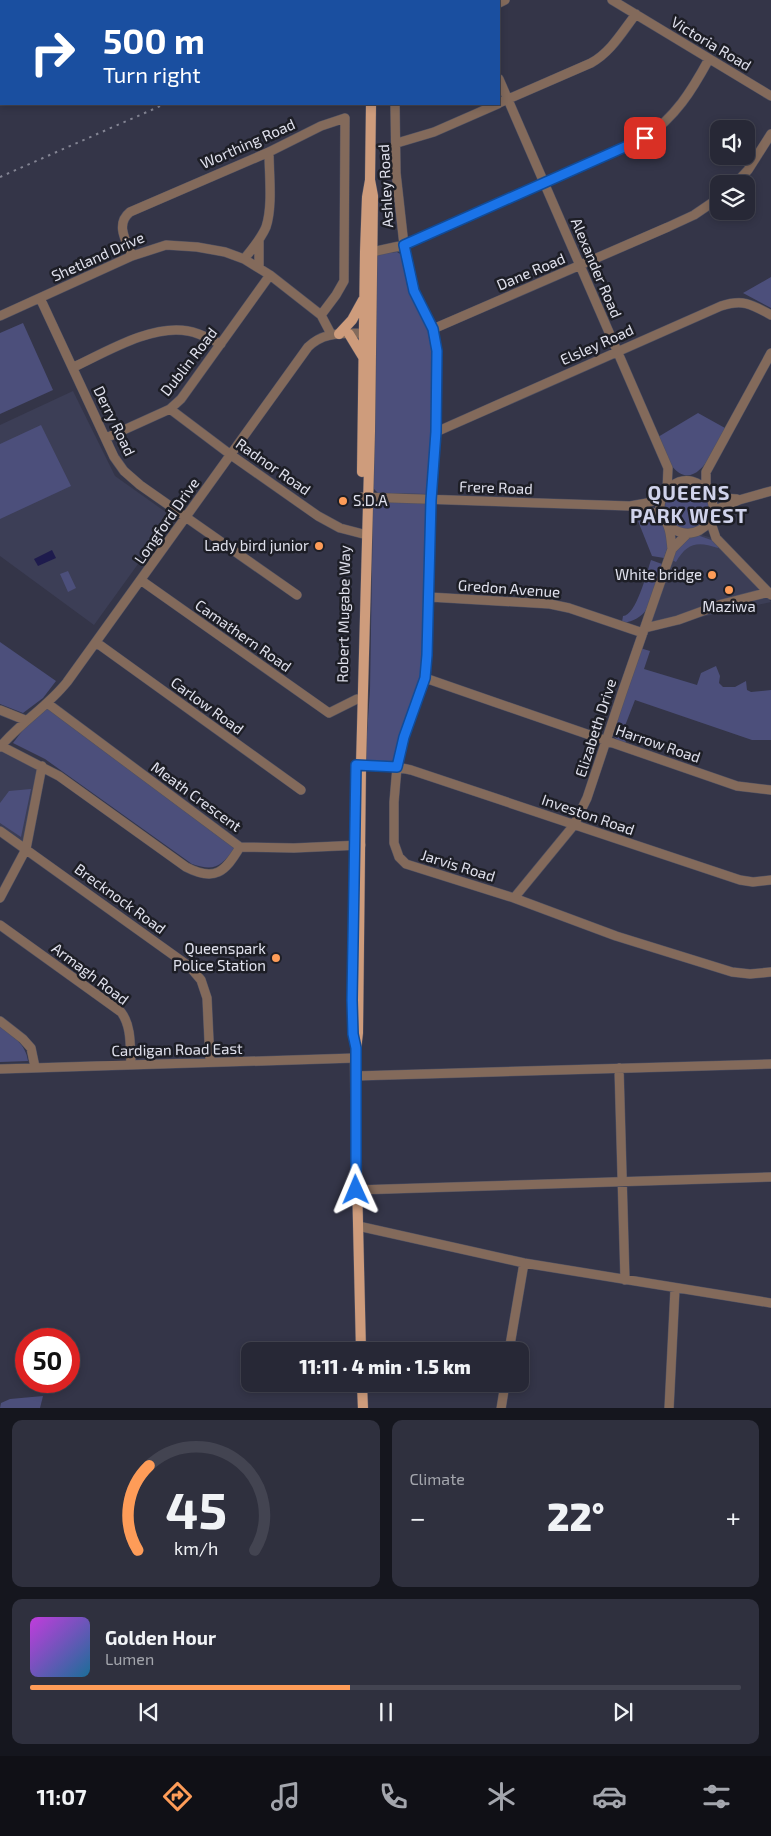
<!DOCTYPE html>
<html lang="en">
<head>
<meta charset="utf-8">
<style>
	:root { --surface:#272836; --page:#2f303e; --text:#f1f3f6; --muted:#a4a6ad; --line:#434451; --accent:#fe9c58 }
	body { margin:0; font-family:"Exo 2",sans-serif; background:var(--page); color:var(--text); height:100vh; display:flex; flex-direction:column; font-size:19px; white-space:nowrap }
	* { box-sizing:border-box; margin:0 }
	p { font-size:16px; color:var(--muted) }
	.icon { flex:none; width:28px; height:28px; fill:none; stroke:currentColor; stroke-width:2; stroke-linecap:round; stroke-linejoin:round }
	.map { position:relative; height:1408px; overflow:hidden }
	.sheet { display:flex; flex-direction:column; gap:12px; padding:12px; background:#15161e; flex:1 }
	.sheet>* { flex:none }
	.hud { position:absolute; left:0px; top:0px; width:500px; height:105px; box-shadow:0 2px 8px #0003,0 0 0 1px var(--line); background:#1a4fa0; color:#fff; overflow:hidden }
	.fabs { position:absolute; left:710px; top:120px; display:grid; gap:10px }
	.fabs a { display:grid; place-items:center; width:45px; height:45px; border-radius:10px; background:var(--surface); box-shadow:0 2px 8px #0003,0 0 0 1px var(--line); font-size:25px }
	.speed { position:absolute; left:15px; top:1328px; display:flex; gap:10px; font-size:25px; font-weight:700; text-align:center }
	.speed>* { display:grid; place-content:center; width:65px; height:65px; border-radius:50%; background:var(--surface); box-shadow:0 2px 8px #0003,0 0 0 1px var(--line); line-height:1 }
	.speed .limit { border:8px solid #d22; background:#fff; color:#111 }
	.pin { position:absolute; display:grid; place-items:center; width:42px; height:42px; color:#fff; margin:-21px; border-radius:10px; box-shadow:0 2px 8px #0006 }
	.me { position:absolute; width:55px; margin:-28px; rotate:359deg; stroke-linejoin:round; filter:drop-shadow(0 0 4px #0008) }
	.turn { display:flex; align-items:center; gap:18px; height:105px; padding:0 20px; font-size:22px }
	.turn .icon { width:65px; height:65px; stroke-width:2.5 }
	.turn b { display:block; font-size:35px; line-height:42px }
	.big { font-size:38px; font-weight:800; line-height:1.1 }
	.sheet .tile { flex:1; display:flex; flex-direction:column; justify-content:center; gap:8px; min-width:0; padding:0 18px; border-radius:10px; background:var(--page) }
	.sheet .dial { align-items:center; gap:0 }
	.dial svg { height:130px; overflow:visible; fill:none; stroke:var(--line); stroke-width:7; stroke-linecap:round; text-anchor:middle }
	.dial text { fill:var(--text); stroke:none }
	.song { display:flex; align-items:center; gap:15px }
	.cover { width:60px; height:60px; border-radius:8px; background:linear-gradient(135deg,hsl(290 70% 55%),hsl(200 70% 35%)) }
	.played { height:5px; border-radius:2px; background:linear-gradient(90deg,var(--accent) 45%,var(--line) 45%) }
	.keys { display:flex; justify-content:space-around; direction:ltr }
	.heat { display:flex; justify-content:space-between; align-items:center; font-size:28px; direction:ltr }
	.sheet .tiles { flex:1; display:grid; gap:12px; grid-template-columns:1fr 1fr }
	.tile:last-child { grid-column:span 2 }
	.trip { position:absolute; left:241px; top:1342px; width:288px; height:50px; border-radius:10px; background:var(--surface); box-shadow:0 2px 8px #0003,0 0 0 1px var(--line); font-weight:800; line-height:50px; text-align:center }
	.tabs { display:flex; height:80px; justify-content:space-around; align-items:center; background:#101016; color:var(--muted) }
	.tabs .icon { width:35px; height:35px }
	.tabs .active { color:var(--accent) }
	.tabs b { font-size:22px; color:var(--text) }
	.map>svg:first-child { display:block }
	.built { fill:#3c3e56 }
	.green { fill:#4c4f7b }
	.water { fill:#1e1b4d }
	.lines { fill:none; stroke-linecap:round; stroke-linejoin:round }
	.minor-casing { stroke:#505162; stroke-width:10 }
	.major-casing { stroke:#505162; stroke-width:11 }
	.minor { stroke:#836a5b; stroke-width:9 }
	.major { stroke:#ce9c7c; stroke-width:10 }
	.rail { stroke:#838493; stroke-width:2; stroke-dasharray:2.5 5; stroke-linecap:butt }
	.route-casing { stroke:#114b97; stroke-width:12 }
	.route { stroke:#1a73e8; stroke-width:9 }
	.poi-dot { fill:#fe9c58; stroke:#1d1e26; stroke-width:2 }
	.labels { text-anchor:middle; stroke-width:5; stroke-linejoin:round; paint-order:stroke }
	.street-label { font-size:15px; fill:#e0e1ed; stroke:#1d1e26 }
	.poi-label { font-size:15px; fill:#e0e1ed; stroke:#1d1e26; text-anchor:end }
	.district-label { font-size:20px; font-weight:bold; letter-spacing:1px; fill:#d0d3eb; stroke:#1d1e26 }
</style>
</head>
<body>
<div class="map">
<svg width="771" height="1409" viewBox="0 0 771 1409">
	<rect width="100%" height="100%" fill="#343548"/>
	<path class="built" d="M73,391L115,476L167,513L169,521L94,625L0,556V425Z
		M695,533L716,539L771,602L646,629L673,550Z
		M0,748L40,767L24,843L0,828Z"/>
	<path class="green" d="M397,252L402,255L407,285L430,331L433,354L432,431L426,494L378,493L373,488L377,254Z
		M771,277V308L743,293Z
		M23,323L53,390L0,414V333Z
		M698,413L725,428C716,446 696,497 671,465C665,458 662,446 658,437Z
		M41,425L71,486L0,519V444Z
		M665 507a22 22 0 1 1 44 0a22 22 0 1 1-44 0Z
		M379,501L427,502L422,678L394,764L365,762L370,690L373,505Z
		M634,511L658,518L666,528L668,546L664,558L652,556Z
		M697,535L714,541L719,546L718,548C697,541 687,543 676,562L672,560C676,547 683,537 697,535Z
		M651,560L662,564C659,573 651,604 646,610C642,617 629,624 622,622L623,616C636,616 647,572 651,560Z
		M68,571L76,588L68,592L60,574Z
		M0,642L56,681L43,698L23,713L0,704Z
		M640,648L650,651L644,669L697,685L701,673L716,666L720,676L719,683L723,687H735L746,681L747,690L751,692L771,690V740H752L635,700L623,731L627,739L625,743C617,740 613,739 612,730Z
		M48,708L235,848C221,866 215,872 192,864L45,759L13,743L29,722Z
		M31,789L21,837L0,823V803L9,791Z
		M0,1026C13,1037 26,1044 28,1061L0,1062Z
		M43,1396L40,1408H0L1,1403L10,1399Z"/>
	<path class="water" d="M52,550L56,558L38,566L34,559Z"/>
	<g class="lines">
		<g class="minor-casing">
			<path id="minor" d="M63,0L64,1
				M612,0L771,96
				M70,1L73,0
				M499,3L505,0
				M0,33L1,32
				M499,79L668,468L667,490
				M499,103L591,63C611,52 622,32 636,14
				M395,104L396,173L404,245L414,291L433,329L437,351L436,432L431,500L427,655L425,678L404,737L397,767L394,802V843L399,857L406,864L514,898L616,936L732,972L750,974L771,972
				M397,143L434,132L498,104
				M735,184L748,170L771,134
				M372,252L404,245L645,138C676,116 691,92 709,59
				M132,256C126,241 115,224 130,212L269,152L321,126L345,118L344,281L336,295L321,315
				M244,259C252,249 261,239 266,227C273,206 269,174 269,152
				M259,268V240
				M40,298L114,457L124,471L140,485L297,595
				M0,316L132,256L166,245L197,247L225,252L244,259L270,275L321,315L331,334
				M433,329L668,227L694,215L719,198
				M74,367C106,352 152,324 188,331C200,333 210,339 221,344
				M170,409L231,455L318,516L340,528L367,535
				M436,432L721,306C743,299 751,304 771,315
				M106,438L170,409L181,399L270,275
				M706,488V472L771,353
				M710,494L723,498L737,499
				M362,497L630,506L647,503L662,497
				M635,507L661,515
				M713,511L739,500L771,491
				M710,520L716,538L771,595
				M668,526C678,533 689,536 700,530C732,511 699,465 672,486C665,491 661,497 660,505C660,514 665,519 668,526C671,533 671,542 672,549
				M142,581L329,713L357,699
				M429,597L550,604L569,608L643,633
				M645,628L678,620L722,604L769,592
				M97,643L301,790
				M425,678L737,786L771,790
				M0,710L25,720
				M1,746L59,776L186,867C215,882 225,872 240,847L47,703
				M0,747C21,722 47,707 67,682L308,347C324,331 343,334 364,333
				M356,765L397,767L411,770L740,880L753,882L771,880
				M0,831L190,967L201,980L207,998L210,1062
				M240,847L294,848L361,845
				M0,898L26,849L42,766
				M514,898L574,825L587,798L622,693L672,549L687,534
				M0,925L121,1012C132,1026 130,1048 131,1065
				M0,1021L23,1039L31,1048L35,1067
				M619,1068L625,1280
				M0,1069L355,1058
				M355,1076L771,1064
				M356,1190L771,1177
				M358,1226L524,1263L771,1303
				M509,1351L524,1263
				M501,1409L505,1384
				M669,1409L675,1289"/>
		</g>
		<g class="major-casing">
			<path id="major" d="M364,0V1
				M339,334L352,320L363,300
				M349,334L363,357
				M362,472L365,252L367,197L370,180L371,104
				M361,1351L356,1138L355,1058L358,1033L361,765L370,431L373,196L370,180
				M362,1384L363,1409"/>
		</g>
		<use href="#minor" class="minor"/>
		<use href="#major" class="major"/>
		<path class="rail" d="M384,1L387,0
			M395,1L398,0
			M0,177L165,104"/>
	</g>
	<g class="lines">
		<g class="route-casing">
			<path id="route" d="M356,1190V1048L353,1034L352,1000L356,765L397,767L404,737L425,678L427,655L431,500L436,432L437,351L433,329L414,291L404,245L645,138"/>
		</g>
		<use href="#route" class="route"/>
	</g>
	<g class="poi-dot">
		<circle cx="343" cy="501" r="5"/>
		<circle cx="319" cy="546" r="5"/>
		<circle cx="712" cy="575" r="5"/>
		<circle cx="729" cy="590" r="5"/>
		<circle cx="276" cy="958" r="5"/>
	</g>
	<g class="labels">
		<g class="street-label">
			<text transform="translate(711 44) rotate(31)" y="5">Victoria Road</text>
			<text transform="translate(248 144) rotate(-24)" y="5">Worthing Road</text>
			<text transform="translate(386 186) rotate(-93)" y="5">Ashley Road</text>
			<text transform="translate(98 257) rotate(-24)" y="5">Shetland Drive</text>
			<text transform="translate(596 268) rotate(67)" y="5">Alexander Road</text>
			<text transform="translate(531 272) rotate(-23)" y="5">Dane Road</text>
			<text transform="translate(597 345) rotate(-24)" y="5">Elsley Road</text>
			<text transform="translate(189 362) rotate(-52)" y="5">Dublin Road</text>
			<text transform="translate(114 421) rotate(64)" y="5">Derry Road</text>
			<text transform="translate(273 467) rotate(35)" y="5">Radnor Road</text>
			<text transform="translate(496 488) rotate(2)" y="5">Frere Road</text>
			<text transform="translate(167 521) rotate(-55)" y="5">Longford Drive</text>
			<text transform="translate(509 589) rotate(4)" y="5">Gredon Avenue</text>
			<text transform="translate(344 614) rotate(-89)" y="5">Robert Mugabe Way</text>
			<text transform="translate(243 636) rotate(35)" y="5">Camathern Road</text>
			<text transform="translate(207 706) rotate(36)" y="5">Carlow Road</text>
			<text transform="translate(596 728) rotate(-72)" y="5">Elizabeth Drive</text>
			<text transform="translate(658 744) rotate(19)" y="5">Harrow Road</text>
			<text transform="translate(196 797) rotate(36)" y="5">Meath Crescent</text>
			<text transform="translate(588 815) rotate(19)" y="5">Investon Road</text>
			<text transform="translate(458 866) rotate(17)" y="5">Jarvis Road</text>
			<text transform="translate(120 899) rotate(36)" y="5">Brecknock Road</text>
			<text transform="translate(90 974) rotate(37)" y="5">Armagh Road</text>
			<text transform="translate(177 1050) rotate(-1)" y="5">Cardigan Road East</text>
		</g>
		<g class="poi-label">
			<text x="353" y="506" text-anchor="start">S.D.A</text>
			<text x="309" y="551">Lady bird junior</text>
			<text x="702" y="580">White bridge</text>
			<text x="729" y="612" text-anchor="middle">Maziwa</text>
			<text x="266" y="954">Queenspark<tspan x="266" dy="17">Police Station</tspan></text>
		</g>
		<g class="district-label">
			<text x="689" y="500">QUEENS<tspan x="689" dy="23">PARK WEST</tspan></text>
		</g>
	</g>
</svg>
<div class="fabs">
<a><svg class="icon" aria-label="sound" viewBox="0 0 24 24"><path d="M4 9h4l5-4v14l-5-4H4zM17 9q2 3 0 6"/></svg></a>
<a><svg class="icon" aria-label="layers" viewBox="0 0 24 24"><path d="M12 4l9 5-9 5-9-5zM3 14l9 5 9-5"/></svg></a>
</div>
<div class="speed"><div class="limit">50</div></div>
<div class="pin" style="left:645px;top:138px;background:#d93025"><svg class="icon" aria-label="arrive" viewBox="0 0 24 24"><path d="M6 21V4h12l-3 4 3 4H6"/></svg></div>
<svg class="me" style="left:356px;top:1190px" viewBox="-20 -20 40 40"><path d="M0-17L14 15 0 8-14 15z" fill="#1a73e8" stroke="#fff" stroke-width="4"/></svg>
<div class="trip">11:11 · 4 min · 1.5 km</div>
<div class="hud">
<div class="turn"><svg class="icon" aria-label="right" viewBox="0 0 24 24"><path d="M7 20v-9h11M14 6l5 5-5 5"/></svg><div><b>500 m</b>Turn right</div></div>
</div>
</div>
<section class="sheet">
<div class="tiles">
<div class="tile dial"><svg viewBox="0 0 100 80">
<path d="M14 69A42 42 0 1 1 86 69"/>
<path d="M14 69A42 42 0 0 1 21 17" stroke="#fe9c58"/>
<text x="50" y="56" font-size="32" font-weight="700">45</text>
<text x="50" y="72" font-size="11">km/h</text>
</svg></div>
<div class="tile"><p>Climate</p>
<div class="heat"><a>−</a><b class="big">22°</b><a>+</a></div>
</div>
<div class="tile">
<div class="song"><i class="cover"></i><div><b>Golden Hour</b><p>Lumen</p></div></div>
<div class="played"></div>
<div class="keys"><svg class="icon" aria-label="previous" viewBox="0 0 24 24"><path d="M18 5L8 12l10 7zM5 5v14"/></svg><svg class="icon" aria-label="pause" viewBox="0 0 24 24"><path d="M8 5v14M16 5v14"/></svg><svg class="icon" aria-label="next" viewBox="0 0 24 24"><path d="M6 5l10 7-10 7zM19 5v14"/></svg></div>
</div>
</div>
</section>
<nav class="tabs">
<b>11:07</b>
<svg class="icon active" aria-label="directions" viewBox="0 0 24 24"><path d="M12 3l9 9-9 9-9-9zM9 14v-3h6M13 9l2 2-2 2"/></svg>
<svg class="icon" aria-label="music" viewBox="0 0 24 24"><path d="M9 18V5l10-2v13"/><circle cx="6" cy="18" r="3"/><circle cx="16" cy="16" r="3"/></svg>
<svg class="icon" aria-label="phone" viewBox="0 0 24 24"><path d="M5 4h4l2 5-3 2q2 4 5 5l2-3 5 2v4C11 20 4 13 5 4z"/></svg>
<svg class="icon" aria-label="climate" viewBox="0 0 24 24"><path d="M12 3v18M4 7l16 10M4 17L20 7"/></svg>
<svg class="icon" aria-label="car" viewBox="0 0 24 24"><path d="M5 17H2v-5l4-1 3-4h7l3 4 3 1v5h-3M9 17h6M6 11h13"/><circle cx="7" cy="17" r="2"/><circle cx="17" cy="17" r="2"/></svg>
<svg class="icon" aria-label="filters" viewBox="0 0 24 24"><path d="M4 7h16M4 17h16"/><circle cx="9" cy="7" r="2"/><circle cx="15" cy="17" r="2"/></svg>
</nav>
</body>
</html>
